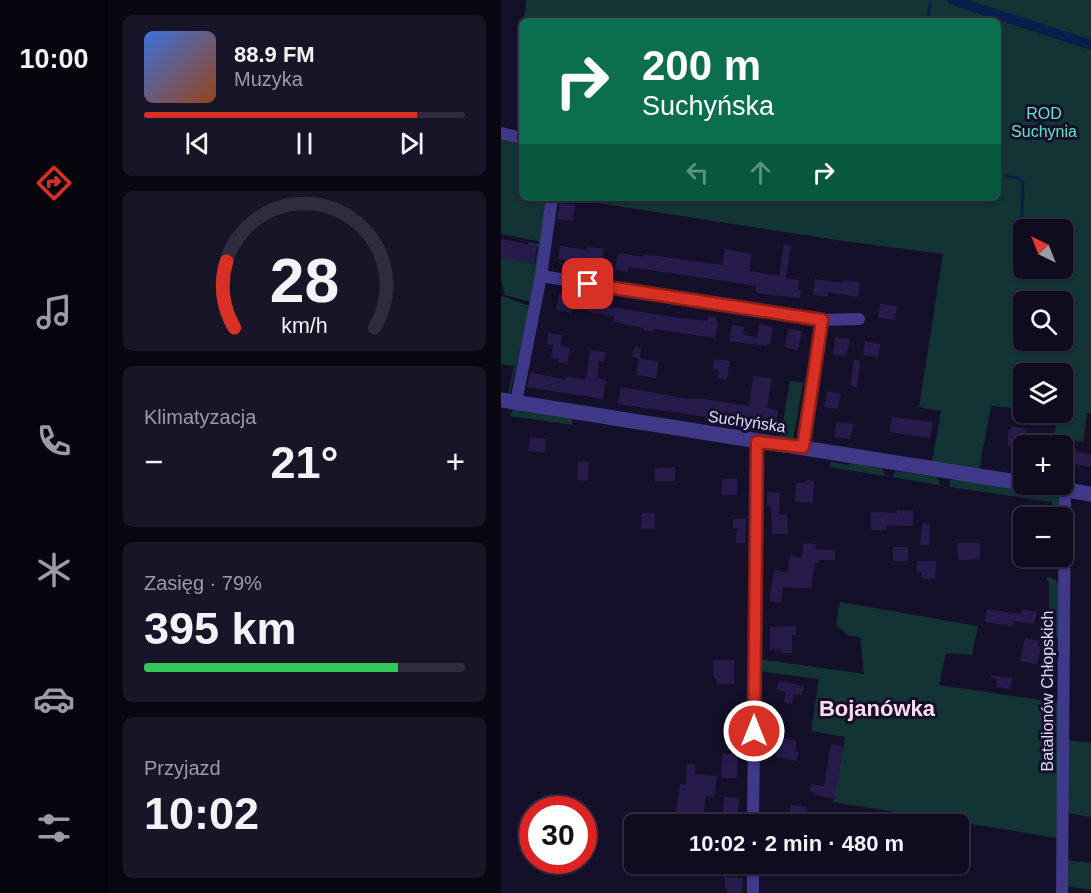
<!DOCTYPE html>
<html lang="pl">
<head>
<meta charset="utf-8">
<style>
	:root { --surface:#100c20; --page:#191529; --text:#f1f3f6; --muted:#9c9ba5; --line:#302c3e; --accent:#d93025 }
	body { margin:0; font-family:Arial,sans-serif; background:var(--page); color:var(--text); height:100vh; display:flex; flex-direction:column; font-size:22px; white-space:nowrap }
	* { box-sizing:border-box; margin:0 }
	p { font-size:20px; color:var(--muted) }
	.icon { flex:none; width:33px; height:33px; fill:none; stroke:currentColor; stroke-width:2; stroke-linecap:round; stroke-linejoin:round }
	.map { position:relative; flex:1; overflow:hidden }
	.drawer { display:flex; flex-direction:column; gap:15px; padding:15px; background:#090712; width:393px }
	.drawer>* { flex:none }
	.banner { position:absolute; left:18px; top:18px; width:482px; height:183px; border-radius:9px; box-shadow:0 2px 4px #0004,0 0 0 2px var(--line); background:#0b6e4f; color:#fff; overflow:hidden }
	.needle { width:39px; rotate:317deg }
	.tools { position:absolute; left:512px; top:219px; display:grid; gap:12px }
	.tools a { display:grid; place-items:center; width:60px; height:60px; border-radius:9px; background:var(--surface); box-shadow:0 2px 4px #0004,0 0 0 2px var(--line); font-size:30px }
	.speed { position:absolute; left:18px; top:796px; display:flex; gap:12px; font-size:30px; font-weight:700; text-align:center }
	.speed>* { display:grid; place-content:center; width:78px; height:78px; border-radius:50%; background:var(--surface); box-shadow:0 2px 4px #0004,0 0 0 2px var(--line); line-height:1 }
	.speed .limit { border:9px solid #d22; background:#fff; color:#111 }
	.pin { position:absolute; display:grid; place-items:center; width:51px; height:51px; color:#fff; margin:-26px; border-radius:12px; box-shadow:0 3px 9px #0006 }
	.me { position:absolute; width:66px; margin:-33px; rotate:0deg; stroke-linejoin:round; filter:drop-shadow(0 0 4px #0008) }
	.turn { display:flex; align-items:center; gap:21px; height:126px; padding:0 24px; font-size:27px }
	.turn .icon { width:78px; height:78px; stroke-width:2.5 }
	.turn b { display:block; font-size:42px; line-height:51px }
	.lanes { display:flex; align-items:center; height:57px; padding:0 24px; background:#0003; justify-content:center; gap:30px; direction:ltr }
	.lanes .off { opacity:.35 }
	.big { font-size:45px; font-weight:700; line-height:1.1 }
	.drawer .tile { flex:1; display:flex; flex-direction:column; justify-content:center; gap:9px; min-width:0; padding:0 21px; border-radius:9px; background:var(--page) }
	.drawer .dial { align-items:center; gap:0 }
	.dial svg { height:156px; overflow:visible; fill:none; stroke:var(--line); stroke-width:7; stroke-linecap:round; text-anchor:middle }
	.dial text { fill:var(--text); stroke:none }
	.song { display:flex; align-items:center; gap:18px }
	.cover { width:72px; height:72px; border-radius:9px; background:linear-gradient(135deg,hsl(220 70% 55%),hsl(20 70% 35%)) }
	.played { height:6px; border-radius:3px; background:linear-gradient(90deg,var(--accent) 85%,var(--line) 85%) }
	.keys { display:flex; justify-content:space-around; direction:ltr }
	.heat { display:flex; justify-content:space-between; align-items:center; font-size:33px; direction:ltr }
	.charge { height:9px; border-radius:4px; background:linear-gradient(90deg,#34c759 79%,var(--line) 0) }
	.trip { position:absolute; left:123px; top:814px; width:345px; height:60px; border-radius:9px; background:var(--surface); box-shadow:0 2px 4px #0004,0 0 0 2px var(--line); font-weight:700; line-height:60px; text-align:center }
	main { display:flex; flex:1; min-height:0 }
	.tabs { display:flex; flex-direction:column; width:108px; justify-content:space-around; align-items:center; background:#06050d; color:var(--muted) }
	.tabs .icon { width:42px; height:42px }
	.tabs .selected { color:var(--accent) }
	.tabs b { font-size:27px; color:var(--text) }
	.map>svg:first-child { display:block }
	.green { fill:#123434; fill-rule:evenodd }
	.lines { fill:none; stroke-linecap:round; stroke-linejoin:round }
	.stream { stroke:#091e4a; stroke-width:3 }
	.canal { stroke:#091e4a; stroke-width:10 }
	.building { fill:#271b4c }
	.minor { stroke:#40398a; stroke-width:12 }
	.tertiary { stroke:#40398a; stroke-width:15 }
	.route-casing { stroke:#8d1f18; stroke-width:15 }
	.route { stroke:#d93025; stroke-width:10 }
	.labels { text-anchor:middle; stroke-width:6; stroke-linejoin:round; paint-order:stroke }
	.park-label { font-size:16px; fill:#60e4c8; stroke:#15102a }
	.street-label { font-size:16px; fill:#dfd9ff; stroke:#15102a }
	.district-label { font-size:22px; font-weight:bold; fill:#ffdbf0; stroke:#15102a }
</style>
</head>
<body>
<main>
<nav class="tabs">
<b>10:00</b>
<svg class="icon selected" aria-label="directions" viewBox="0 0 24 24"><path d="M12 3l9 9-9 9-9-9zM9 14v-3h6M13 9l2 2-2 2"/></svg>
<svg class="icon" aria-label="music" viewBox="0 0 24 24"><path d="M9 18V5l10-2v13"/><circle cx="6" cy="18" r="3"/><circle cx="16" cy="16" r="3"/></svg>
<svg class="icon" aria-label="phone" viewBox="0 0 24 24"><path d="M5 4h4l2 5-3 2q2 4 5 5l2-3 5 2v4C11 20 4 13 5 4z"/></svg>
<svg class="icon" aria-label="climate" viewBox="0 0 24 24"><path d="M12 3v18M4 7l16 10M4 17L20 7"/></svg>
<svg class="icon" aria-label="car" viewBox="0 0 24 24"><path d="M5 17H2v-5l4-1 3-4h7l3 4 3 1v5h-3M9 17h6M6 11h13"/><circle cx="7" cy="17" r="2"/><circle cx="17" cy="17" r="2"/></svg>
<svg class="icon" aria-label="filters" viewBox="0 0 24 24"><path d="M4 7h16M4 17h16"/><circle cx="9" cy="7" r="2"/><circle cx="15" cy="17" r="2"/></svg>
</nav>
<section class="drawer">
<div class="tile">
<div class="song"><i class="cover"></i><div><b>88.9 FM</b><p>Muzyka</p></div></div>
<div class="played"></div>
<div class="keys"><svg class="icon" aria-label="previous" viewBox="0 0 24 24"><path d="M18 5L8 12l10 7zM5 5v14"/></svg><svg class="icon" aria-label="pause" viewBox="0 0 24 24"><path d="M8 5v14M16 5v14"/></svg><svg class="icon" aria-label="next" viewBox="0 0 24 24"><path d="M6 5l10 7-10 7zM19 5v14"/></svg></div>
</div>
<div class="tile dial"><svg viewBox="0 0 100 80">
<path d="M14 69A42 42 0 1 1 86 69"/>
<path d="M14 69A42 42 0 0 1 10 35" stroke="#d93025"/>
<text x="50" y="56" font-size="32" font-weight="700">28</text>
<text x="50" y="72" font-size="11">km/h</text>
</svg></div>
<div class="tile"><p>Klimatyzacja</p>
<div class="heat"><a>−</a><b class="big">21°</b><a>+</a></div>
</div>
<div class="tile"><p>Zasięg · 79%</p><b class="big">395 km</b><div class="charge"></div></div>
<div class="tile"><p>Przyjazd</p><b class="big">10:02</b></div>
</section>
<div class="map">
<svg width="590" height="893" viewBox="0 0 590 893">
	<rect width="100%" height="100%" fill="#15102a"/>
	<path class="green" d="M25,0H446L590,47V413H586L582,442L553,437L557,414L550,413L561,412V374H522V409L490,406L478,470L431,462L440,411L418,407L442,254L342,241L64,198H496V21H23ZM522,230H561V268H522ZM522,302H561V340H522Z
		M459,0H590V43Z
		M0,136L19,143L18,154L21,155V198H48L41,242L0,234Z
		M27,242L39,244L40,247L29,302L4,295L0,279V257L34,264L37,247L27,244Z
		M0,296L29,306L9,393L7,395L13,366L0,364Z
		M289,381L301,382L302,384L292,440L279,438Z
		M12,409L71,419L72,425L9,416Z
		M330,462L347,465L350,462L381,468L384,476L328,467Z
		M395,471L436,477L439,485L391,477Z
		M452,479L555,495L559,499V517H551V502L449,487V481Z
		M545,577L553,579L560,586L559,638L548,636V582Z
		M339,602L477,626L471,655L445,653L438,685L560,703L557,838L332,802L344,737L310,731L318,679L258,671L257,659L363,674L359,637L348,636L335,625Z
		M567,740L590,743V817L566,813Z
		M565,860L590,863V890L565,886Z"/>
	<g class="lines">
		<path class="stream" d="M427,21L429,4
			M496,174L517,178L522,183L520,252"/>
		<path class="canal" d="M452,0L590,45"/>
	</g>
	<path class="building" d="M59,203L74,205L72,221L56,219Z
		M0,239L36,246L33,264L0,257Z
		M283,244L290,246L285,278L298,280L297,289L300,290L299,298L261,294L254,291L255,286L224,281L128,267L127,272L114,270L117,253L142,257V254L221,265L224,249L251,254L248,271L278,276Z
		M59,246L85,250L86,247L103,249L100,264L94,268L92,264L57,259Z
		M314,279L342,283V280L359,282L357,297L327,292L326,297L312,295Z
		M58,294L73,297L71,313L55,310Z
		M89,298L105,301L104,306L171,317L207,321L208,316L215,317V322H217L214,338L153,329L152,332L142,330L143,328L112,322L113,316L86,312Z
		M379,304L396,306L394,320L377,318Z
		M258,324L272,327L269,344H266L265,346L228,341L231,325L243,327L242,334L256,338Z
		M287,329L301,331L297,350L284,348Z
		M47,333L61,335L59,346L69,348L66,364L57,362L58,359L50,358L52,345L46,344Z
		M334,337L349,339L345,356L332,355Z
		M364,341L379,344L377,357L362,355Z
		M133,347L140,348L139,358L158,362L155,378L135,375L138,358L131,357Z
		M89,350L105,352L103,362L98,361L96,378L105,380L102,399L26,387L29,372L65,380L66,376L85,380Z
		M213,359L229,361L226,380L217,378L218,370L212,369Z
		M353,360L359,361L356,388L349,386Z
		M252,376L271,378L266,408L277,410L274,427L117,404L120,387L188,399H204L248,406Z
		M326,391L340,394L337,409L323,407Z
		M391,417L432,422L429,438L388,432Z
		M335,422L353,424L349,439L333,437Z
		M511,426L526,429L522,449L507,446V430H510Z
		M29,437L45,439L44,453L27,451Z
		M567,450L590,454V467L565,463Z
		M77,461L88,462L87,481L76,480Z
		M174,467V481H154V468Z
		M221,479H236V495H220Z
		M306,480L313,481L312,503L294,502L295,483H305Z
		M266,492L279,493L278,515L286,514L287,534H271L270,506H266Z
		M396,510L412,511V526L386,525L385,530H370V512L396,513Z
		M141,513H154V529H140Z
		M232,519H245L244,543H235L236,528L232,529Z
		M421,523L429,524L428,545H419Z
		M305,543L315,544L314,549L334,550V560H318V563H314L310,588L282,587L280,603L268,601L273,570L287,573L289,556L301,558L302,544Z
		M456,543H479V559L457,560Z
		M392,547H407V561H392Z
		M416,561H435L434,579H421V572H416Z
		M486,609L520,614L521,609L536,612L533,624L513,621L512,626L484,622Z
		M295,626V635H291V653H281L280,649L269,650V627Z
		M524,638L538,641L537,646L540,647L536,664L519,661Z
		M212,660H233V684H216V680L212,677Z
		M490,675L512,678L509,689L495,687L496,680L490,677Z
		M278,681L303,686L301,695L293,694L291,704L283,702L285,692L276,690Z
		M279,738L296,741L294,752H297L296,761L275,757Z
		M330,744L342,746L334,799L312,794L313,792L309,791L310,784L323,786Z
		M221,754H237L236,778H220Z
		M186,764H194V774L216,776L213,797L205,796L202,817L175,814L179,784L185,785Z
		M223,797L238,798L237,813L222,812Z
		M290,805L306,807L303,824L287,821Z
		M224,877L242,878L241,893H226V888H224Z"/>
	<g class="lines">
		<path class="minor" d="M0,133L21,138
			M40,276L321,320L358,319
			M15,402L40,276L51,198
			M302,447L321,320
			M252,825L256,442
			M252,893V864
			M561,893L564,490"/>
		<path class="tertiary" d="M0,400C174,428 348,455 522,483
			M532,484L590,494"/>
	</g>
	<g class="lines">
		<g class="route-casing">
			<path id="route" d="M87,284L321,320L302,447L256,442L253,731"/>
		</g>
		<use href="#route" class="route"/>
	</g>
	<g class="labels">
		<g class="park-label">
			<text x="543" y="119">ROD<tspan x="543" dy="18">Suchynia</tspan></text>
		</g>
		<g class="street-label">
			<text transform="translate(246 421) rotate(8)" y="6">Suchyńska</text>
			<text transform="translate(546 691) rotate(-90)" y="6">Batalionów Chłopskich</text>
		</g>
		<g class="district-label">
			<text x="376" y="716">Bojanówka</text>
		</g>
	</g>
</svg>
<div class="tools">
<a><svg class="needle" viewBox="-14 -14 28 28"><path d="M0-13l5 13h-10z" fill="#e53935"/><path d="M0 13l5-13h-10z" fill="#9c9ba5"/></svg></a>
<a><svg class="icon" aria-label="search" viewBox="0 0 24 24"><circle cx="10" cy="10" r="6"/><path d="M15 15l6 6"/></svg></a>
<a><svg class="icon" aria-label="layers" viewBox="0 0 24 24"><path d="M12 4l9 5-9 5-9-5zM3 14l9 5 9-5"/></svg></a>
<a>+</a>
<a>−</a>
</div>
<div class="speed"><div class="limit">30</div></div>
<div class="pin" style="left:87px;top:284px;background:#d93025"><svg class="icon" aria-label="arrive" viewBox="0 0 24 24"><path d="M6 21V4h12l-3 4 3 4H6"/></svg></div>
<svg class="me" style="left:253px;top:731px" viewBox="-20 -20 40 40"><circle r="17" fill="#d93025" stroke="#fff" stroke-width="3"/><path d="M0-11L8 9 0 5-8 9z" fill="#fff"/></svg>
<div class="trip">10:02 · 2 min · 480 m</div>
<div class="banner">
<div class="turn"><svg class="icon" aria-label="right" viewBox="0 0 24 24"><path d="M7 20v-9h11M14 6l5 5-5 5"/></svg><div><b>200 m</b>Suchyńska</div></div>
<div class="lanes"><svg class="icon off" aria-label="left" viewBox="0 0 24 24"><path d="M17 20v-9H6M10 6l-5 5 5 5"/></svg><svg class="icon off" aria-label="ahead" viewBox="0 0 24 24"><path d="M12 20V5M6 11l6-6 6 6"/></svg><svg class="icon" aria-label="right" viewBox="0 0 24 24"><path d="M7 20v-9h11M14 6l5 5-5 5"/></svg></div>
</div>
</div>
</main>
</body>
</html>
